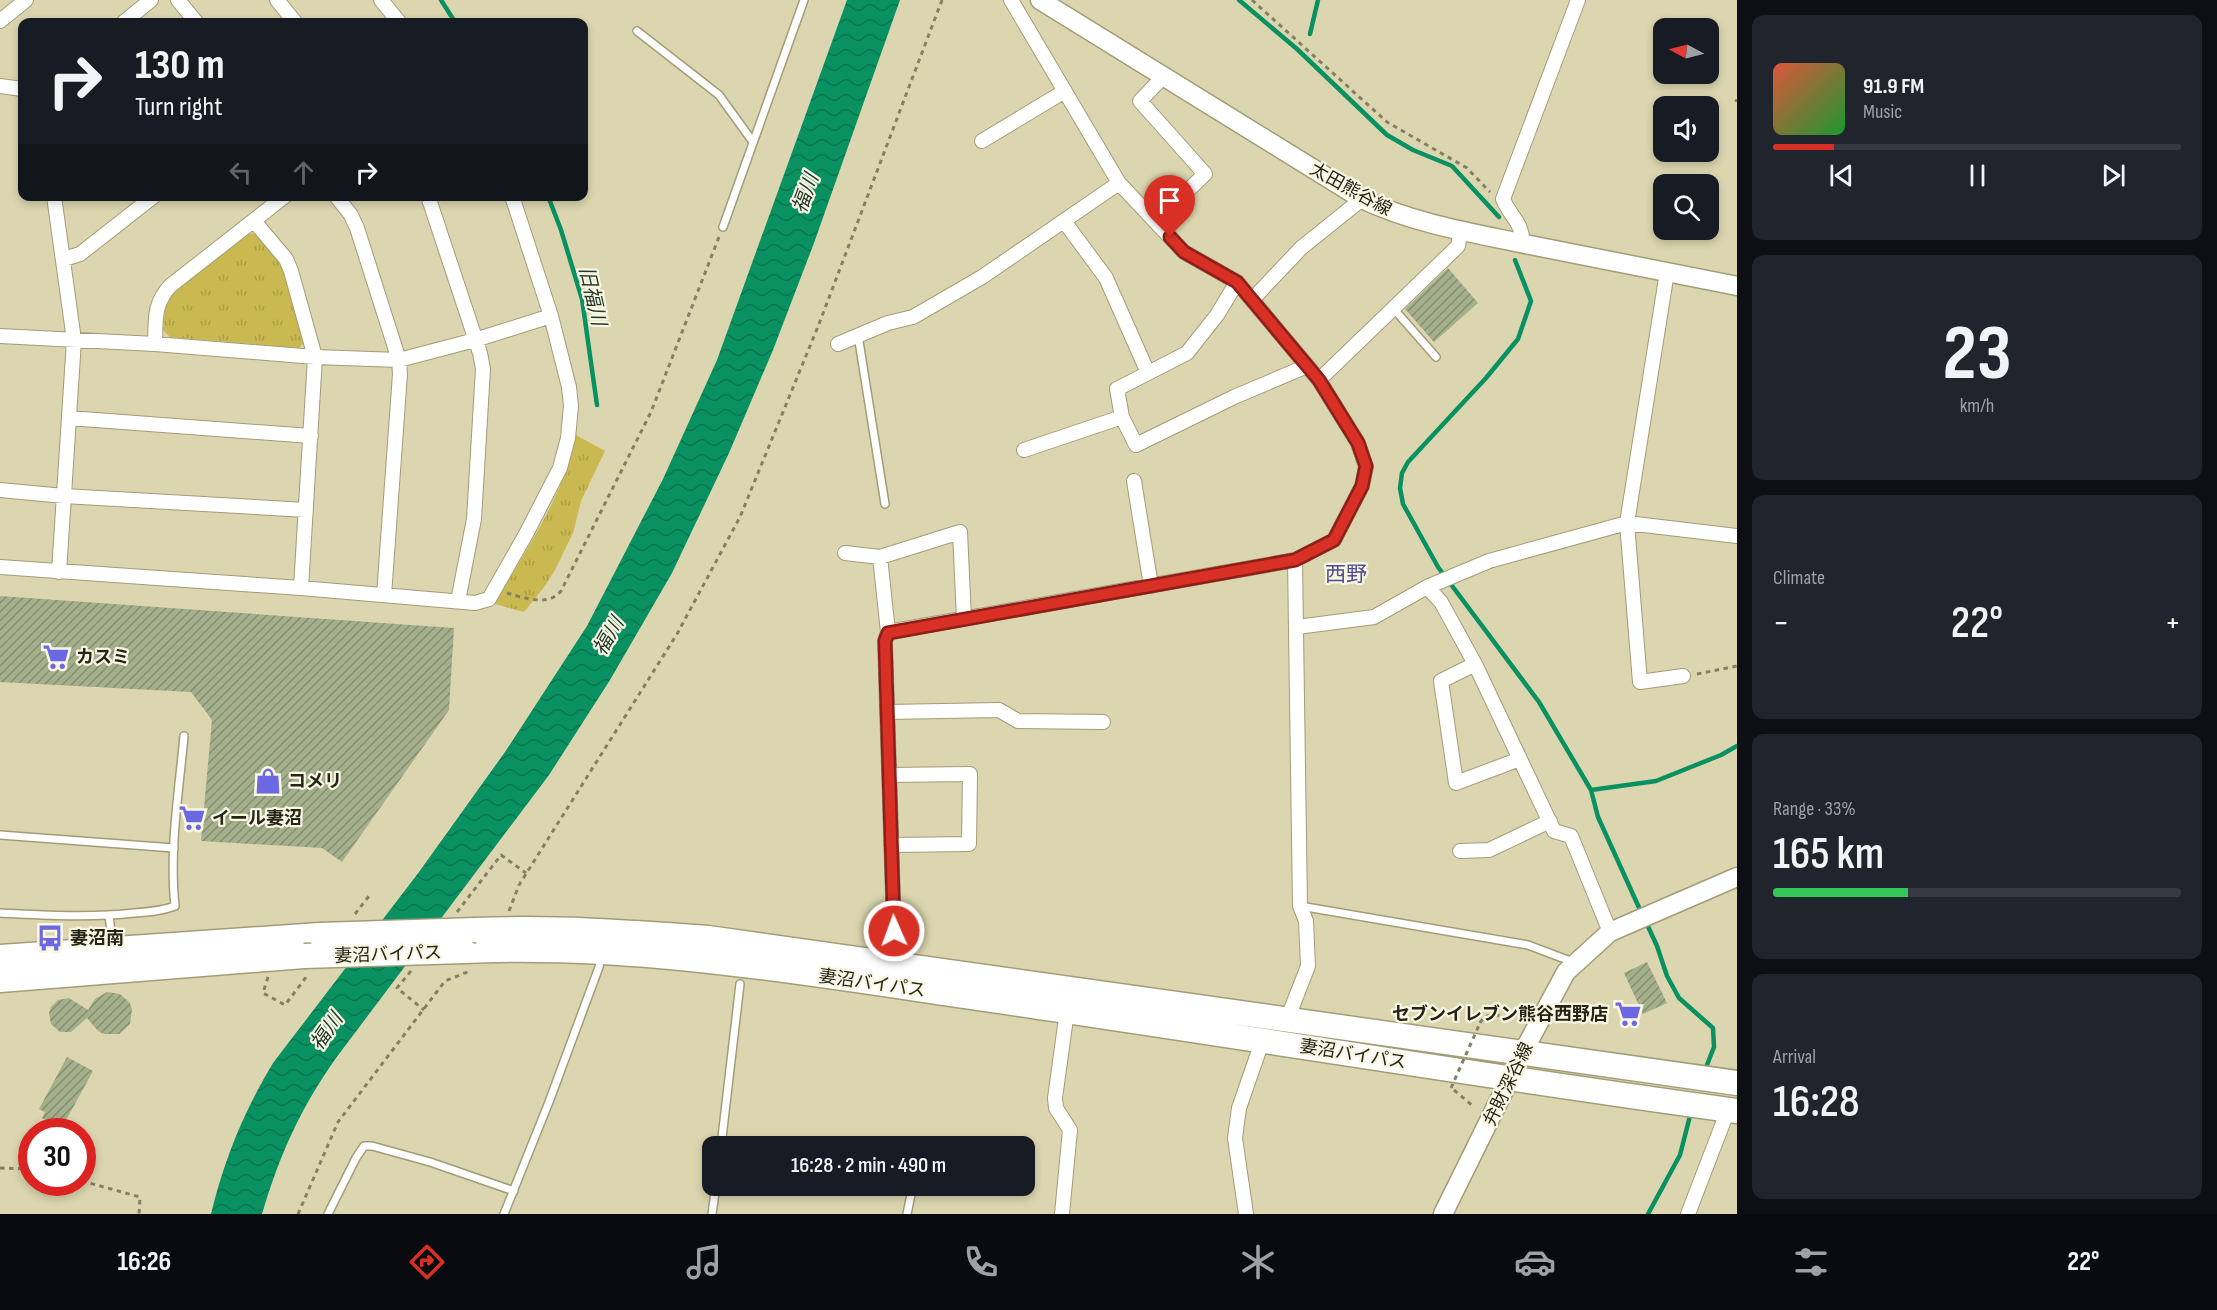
<!DOCTYPE html>
<html lang="en">
<head>
<meta charset="utf-8">
<style>
	:root { --surface:#171b24; --page:#20242c; --text:#f1f3f6; --muted:#9ea1a6; --line:#363941; --accent:#d93025 }
	body { margin:0; font-family:"Sofia Sans Condensed","Noto Sans JP",sans-serif; background:var(--page); color:var(--text); height:100vh; display:flex; flex-direction:column; font-size:22px; white-space:nowrap }
	* { box-sizing:border-box; margin:0 }
	p { font-size:20px; color:var(--muted) }
	.icon { flex:none; width:33px; height:33px; fill:none; stroke:currentColor; stroke-width:2; stroke-linecap:round; stroke-linejoin:round }
	.map { position:relative; flex:1; overflow:hidden }
	.details { display:flex; flex-direction:column; gap:15px; padding:15px; background:#0d0f14; width:480px }
	.details>* { flex:none }
	.hud { position:absolute; left:18px; top:18px; width:570px; height:183px; border-radius:12px; box-shadow:0 3px 9px #0003; background:#171b24; color:var(--text); overflow:hidden }
	.needle { width:39px; rotate:277deg }
	.controls { position:absolute; left:1653px; top:18px; display:grid; gap:12px }
	.controls a { display:grid; place-items:center; width:66px; height:66px; border-radius:12px; background:var(--surface); box-shadow:0 3px 9px #0003; font-size:30px }
	.speed { position:absolute; left:18px; top:1118px; display:flex; gap:12px; font-size:30px; font-weight:700; text-align:center }
	.speed>* { display:grid; place-content:center; width:78px; height:78px; border-radius:50%; background:var(--surface); box-shadow:0 3px 9px #0003; line-height:1 }
	.speed .limit { border:9px solid #d22; background:#fff; color:#111 }
	.pin { position:absolute; display:grid; place-items:center; width:51px; height:51px; color:#fff; margin:-62px -26px; border-radius:50% 50% 50% 0; rotate:-45deg; box-shadow:0 0 6px #0007 }
	.pin .icon { rotate:45deg }
	.me { position:absolute; width:66px; margin:-33px; rotate:358deg; stroke-linejoin:round; filter:drop-shadow(0 0 4px #0008) }
	.turn { display:flex; align-items:center; gap:21px; height:126px; padding:0 18px; font-size:27px }
	.turn .icon { width:78px; height:78px; stroke-width:2.5 }
	.turn b { display:block; font-size:42px; line-height:51px }
	.lanes { display:flex; align-items:center; height:57px; padding:0 18px; background:#0003; justify-content:center; gap:30px; direction:ltr }
	.lanes .off { opacity:.35 }
	.big { font-size:45px; font-weight:600; line-height:1.1 }
	.details .tile { flex:1; display:flex; flex-direction:column; justify-content:center; gap:9px; min-width:0; padding:0 21px; border-radius:12px; background:var(--page) }
	.details .dial { align-items:center; gap:0 }
	.dial b { font-size:78px; line-height:1 }
	.song { display:flex; align-items:center; gap:18px }
	.cover { width:72px; height:72px; border-radius:9px; background:linear-gradient(135deg,hsl(10 70% 55%),hsl(130 70% 35%)) }
	.played { height:6px; border-radius:3px; background:linear-gradient(90deg,var(--accent) 15%,var(--line) 15%) }
	.keys { display:flex; justify-content:space-around; direction:ltr }
	.heat { display:flex; justify-content:space-between; align-items:center; font-size:33px; direction:ltr }
	.charge { height:9px; border-radius:4px; background:linear-gradient(90deg,#34c759 33%,var(--line) 0) }
	.trip { position:absolute; left:702px; top:1136px; width:333px; height:60px; border-radius:12px; background:var(--surface); box-shadow:0 3px 9px #0003; font-weight:600; line-height:60px; text-align:center }
	.tabs { display:flex; height:96px; justify-content:space-around; align-items:center; background:#090b0e; color:var(--muted) }
	.tabs .icon { width:42px; height:42px }
	.tabs .active { color:var(--accent) }
	.tabs b { font-size:27px; color:var(--text) }
	main { display:flex; flex:1; min-height:0 }
	.map>svg:first-child { display:block }
	.park { fill:url(#park-tufts) }
	.water { fill:url(#water-waves) }
	.lines { fill:none; stroke-linecap:round; stroke-linejoin:round }
	.stream { stroke:#099161; stroke-width:4.5 }
	.building { fill:url(#building-hatch) }
	.lane-casing { stroke:#a29d78; stroke-width:10 }
	.street-casing { stroke:#a29d78; stroke-width:16 }
	.secondary-casing { stroke:#a29d78; stroke-width:21 }
	.highway-casing { stroke:#a29d78; stroke-width:27 }
	.path { stroke:#848065; stroke-width:3; stroke-dasharray:4.5 4.5; stroke-linecap:butt }
	.lane { stroke:#fff; stroke-width:7 }
	.street { stroke:#fff; stroke-width:14 }
	.secondary { stroke:#fff; stroke-width:18 }
	.highway { stroke:#fff; stroke-width:24 }
	.highway-bridge-casing { stroke:#a29d78; stroke-width:27; stroke-linecap:butt }
	.path-bridge { stroke:#848065; stroke-width:3; stroke-dasharray:4.5 4.5; stroke-linecap:butt }
	.highway-bridge { stroke:#fff; stroke-width:24 }
	.route-casing { stroke:#8d1f18; stroke-width:15 }
	.route { stroke:#d93025; stroke-width:10 }
	.labels { text-anchor:middle; stroke-width:4.5; stroke-linejoin:round; paint-order:stroke }
	.street-label { font-size:18px; fill:#262416; stroke:#f9f6e3 }
	.poi-label { font-size:18px; font-weight:bold; fill:#262416; stroke:#f9f6e3; text-anchor:start }
	.water-label { font-size:20px; font-style:italic; fill:#223a2d; stroke:#f9f6e3 }
	.quarter-label { font-size:21px; fill:#4d4e8d; stroke:#f9f6e3 }
</style>
</head>
<body>
<main>
<div class="map">
<svg width="1737" height="1214" viewBox="0 0 1737 1214">
	<defs>
		<pattern id="park-tufts" width="24" height="20" patternUnits="userSpaceOnUse" patternTransform="scale(1.5)"><rect width="24" height="20" fill="#c9b950"/><path d="M3 7l-1-3M5 7V3M7 7l1-3M15 17l-1-3M17 17v-4M19 17l1-3" fill="none" stroke="#ac9f45"/></pattern>
		<pattern id="water-waves" width="16" height="10" patternUnits="userSpaceOnUse" patternTransform="scale(1.5)"><rect width="16" height="10" fill="#099161"/><path d="M0 5q4-4 8 0t8 0" fill="none" stroke="#09764f"/></pattern>
		<pattern id="building-hatch" width="6" height="6" patternUnits="userSpaceOnUse" patternTransform="scale(1.5)"><rect width="6" height="6" fill="#a4af8b"/><path d="M-1 1l2-2M0 6l6-6M5 7l2-2" fill="none" stroke="#858e71"/></pattern>
	</defs>
	<rect width="100%" height="100%" fill="#dbd6af"/>
	<path class="park" d="M259,233L282,263L306,340L299,348L170,337L163,330L166,302L171,294L247,234Z
		M576,435L605,451L581,501L573,533L555,570L545,586L524,612L495,604C525,550 564,497 576,435Z"/>
	<path class="water" d="M847,0H900L814,243L773,350L729,453L672,573L610,680L549,775L336,1058C300,1109 280,1154 262,1214H211C224,1160 244,1111 273,1063L419,872L505,752L587,626L663,479L717,360Z"/>
	<g class="lines">
		<path class="stream" d="M441,0L455,22
			M1239,0L1297,49L1387,135L1413,150L1452,166L1499,217
			M1310,34L1318,0
			M548,196L561,230L582,299L597,405
			M1515,260L1531,301L1518,339L1486,378L1408,462L1402,473L1400,488L1403,504L1438,567L1539,702L1591,790L1598,817L1641,912
			M1591,790L1656,781L1721,755L1737,746
			M1645,920L1657,946L1667,976L1679,998L1713,1028L1714,1047L1705,1070
			M1648,1214L1680,1155L1691,1112"/>
	</g>
	<path class="building" d="M1448,268L1478,303L1434,342L1405,309Z
		M0,596L454,628L449,710L342,862L322,848L201,841L212,720L191,692L0,682Z
		M1647,962L1667,1003L1643,1014L1624,973Z
		M107,992L120,994L130,1003L132,1010L130,1024L119,1034H104L98,1031L87,1018L71,1032H60L51,1024L49,1013L51,1007L58,1000L69,998L88,1010L95,999Z
		M67,1057L93,1071L65,1122L59,1119L56,1126L42,1118L45,1112L39,1109Z"/>
	<g class="lines">
		<g class="lane-casing">
			<path id="lane" d="M637,31L719,95L753,142
				M723,227L804,0
				M1393,308L1436,357
				M858,335L885,504
				M0,835L174,848
				M1300,906L1528,945L1573,962
				M0,913C45,915 90,918 134,913C149,912 162,911 175,906C169,850 179,791 184,736
				M109,916L113,946
				M721,1146L740,984
				M328,1214L356,1158L364,1146H372L430,1162L514,1191
				M504,1214L549,1102L599,967L601,957
				M712,1214L716,1185
				M907,1214L913,1185"/>
		</g>
		<g class="street-casing">
			<path id="street" d="M178,0L196,22
				M277,0L295,22
				M381,0L399,22
				M0,21L26,0
				M124,22L151,0
				M0,86L22,89
				M982,141L1065,91
				M54,196L74,340L59,572
				M336,196L351,215L357,228L399,360L400,374L384,595
				M428,196L480,353L483,369L474,519L458,601
				M254,221L286,259L291,271L315,357L301,588
				M1064,221L1106,278L1148,373
				M1156,221L1205,174L1140,101L1164,76
				M1522,243C1524,224 1509,215 1503,199L1578,0
				M64,259L80,254L154,196
				M1667,272L1627,523L1737,536
				M1252,300L1301,248L1362,199
				M0,336L155,344L315,357L399,360L475,340L551,316
				M155,344C156,320 153,305 170,286L285,196
				M838,344L888,323L913,317L982,277L1119,183
				M1319,380L1458,246L1461,230
				M1122,417L1136,445L1234,397L1307,366
				M69,418L311,436
				M1024,450L1122,417L1117,389L1187,353L1217,315L1237,282
				M1134,481L1151,586
				M0,490L64,496L306,510
				M845,553L880,557L960,532L964,619
				M880,557L888,632
				M0,567L301,588L475,603L489,599L526,534L560,468L568,438L571,406L569,387L551,316L512,196
				M1427,587L1489,561L1627,523L1640,682L1683,676
				M1297,627L1374,617L1427,587L1441,602L1475,664L1554,831L1571,836L1610,932
				M1475,664L1441,681L1456,783L1520,759
				M887,712L999,710L1018,721L1103,722
				M889,775L970,774L969,844L891,845
				M1460,851L1489,850L1550,821
				M890,963L894,931L885,641L888,632L1295,560L1334,540L1362,486L1366,467L1358,443L1319,380L1237,282L1184,252L1119,183L1011,0
				M1287,1020L1308,966L1306,921L1300,906L1295,560
				M1062,1214L1070,1130L1056,1108L1055,1098L1067,1011
				M1246,1214L1235,1138L1239,1108L1263,1039
				M1688,1214L1728,1110"/>
		</g>
		<g class="secondary-casing">
			<path id="secondary" d="M1040,0L1362,199C1415,224 1473,233 1530,245C1599,259 1668,273 1737,286
				M1443,1214L1523,1052L1566,972L1610,932L1737,877"/>
		</g>
		<g class="highway-casing">
			<path id="highway" d="M476,930C554,927 630,932 708,938L1737,1083
				M464,951C638,943 813,974 984,999C1235,1035 1486,1077 1737,1111
				M0,957L320,935
				M0,980L304,956"/>
		</g>
		<path class="path" d="M1252,0L1387,122L1467,168L1490,192
			M1735,100L1737,101
			M507,593C525,598 548,607 561,591L651,412L719,237
			M1697,674L1737,666
			M509,911L519,885L677,634L740,517L819,324L942,0
			M457,912L501,855L526,873
			M355,914L369,896
			M411,971L397,988L424,1010
			M268,977L263,993L285,1005L307,976
			M1480,1023C1486,1013 1495,1014 1505,1017
			M1454,1090L1473,1106
			M0,1168L32,1169
			M82,1181L140,1197L139,1214
			M298,1214L338,1122L445,981L470,971"/>
		<use href="#lane" class="lane"/>
		<use href="#street" class="street"/>
		<use href="#secondary" class="secondary"/>
		<use href="#highway" class="highway"/>
		<g class="highway-bridge-casing">
			<path id="highway-bridge" d="M320,935L476,930
				M304,956L464,951"/>
		</g>
		<path class="path-bridge" d="M1451,1088L1480,1023"/>
		<use href="#highway-bridge" class="highway-bridge"/>
	</g>
	<g class="lines">
		<g class="route-casing">
			<path id="route" d="M894,931L885,641L888,633L1295,560L1334,540L1362,486L1366,466L1358,443L1319,380L1237,282L1184,252L1170,237"/>
		</g>
		<use href="#route" class="route"/>
	</g>
	<defs>
		<g id="supermarket-bare" transform="scale(2.07)"><path d="M-6-5.5h2.5l.6 2H6L4.5 2H-2.5L-4.4-4H-6ZM-1.5 3.2a1.3 1.3 0 1 0 .1 0ZM3 3.2a1.3 1.3 0 1 0 .1 0Z" fill="#6c68e2" stroke="#f9f6e3" stroke-width="2.5" paint-order="stroke"/></g>
		<g id="shop-bare" transform="scale(2.07)"><path d="M-5-2.5h2.3a2.7 3.5 0 0 1 5.4 0H5L5.5 6h-11ZM-1.5-2.5h3a1.5 2.3 0 0 0-3 0Z" fill="#6c68e2" stroke="#f9f6e3" stroke-width="2.5" paint-order="stroke"/></g>
		<g id="bus-bare" transform="scale(2.07)"><path d="M-5-6H5V4H4V6H2V4H-2V6H-4V4H-5ZM-3.5-4V0h7V-4ZM-3.5 1.2v1.5H-2V1.2ZM2 1.2v1.5H3.5V1.2Z" fill="#6c68e2" stroke="#f9f6e3" stroke-width="2.5" paint-order="stroke"/></g>
	</defs>
	<g fill-rule="evenodd">
		<use href="#supermarket-bare" x="56" y="657"/>
		<use href="#shop-bare" x="268" y="781"/>
		<use href="#supermarket-bare" x="192" y="818"/>
		<use href="#bus-bare" x="50" y="938"/>
		<use href="#supermarket-bare" x="1628" y="1014"/>
	</g>
	<g class="labels">
		<g class="street-label">
			<text transform="translate(1351 189) rotate(29)" y="6">太田熊谷線</text>
			<text transform="translate(388 954) rotate(-2)" y="6">妻沼バイパス</text>
			<text transform="translate(872 983) rotate(8)" y="6">妻沼バイパス</text>
			<text transform="translate(1353 1054) rotate(9)" y="6">妻沼バイパス</text>
			<text transform="translate(1508 1084) rotate(-64)" y="6">弁財深谷線</text>
		</g>
		<g class="poi-label">
			<text x="76" y="663">カスミ</text>
			<text x="288" y="787">コメリ</text>
			<text x="212" y="824">イール妻沼</text>
			<text x="70" y="944">妻沼南</text>
			<text x="1608" y="1020" text-anchor="end">セブンイレブン熊谷西野店</text>
		</g>
		<g class="water-label">
			<text transform="translate(805 193) rotate(-70)" y="7">福川</text>
			<text transform="translate(593 296) rotate(77)" y="7">旧福川</text>
			<text transform="translate(608 636) rotate(-60)" y="7">福川</text>
			<text transform="translate(326 1031) rotate(-55)" y="7">福川</text>
		</g>
		<g class="quarter-label">
			<text x="1346" y="581">西野</text>
		</g>
	</g>
</svg>
<div class="controls">
<a><svg class="needle" viewBox="-14 -14 28 28"><path d="M0-13l5 13h-10z" fill="#e53935"/><path d="M0 13l5-13h-10z" fill="#9ea1a6"/></svg></a>
<a><svg class="icon" aria-label="sound" viewBox="0 0 24 24"><path d="M4 9h4l5-4v14l-5-4H4zM17 9q2 3 0 6"/></svg></a>
<a><svg class="icon" aria-label="search" viewBox="0 0 24 24"><circle cx="10" cy="10" r="6"/><path d="M15 15l6 6"/></svg></a>
</div>
<div class="speed"><div class="limit">30</div></div>
<div class="pin" style="left:1170px;top:237px;background:#d93025"><svg class="icon" aria-label="arrive" viewBox="0 0 24 24"><path d="M6 21V4h12l-3 4 3 4H6"/></svg></div>
<svg class="me" style="left:894px;top:931px" viewBox="-20 -20 40 40"><circle r="17" fill="#d93025" stroke="#fff" stroke-width="3"/><path d="M0-11L8 9 0 5-8 9z" fill="#fff"/></svg>
<div class="trip">16:28 · 2 min · 490 m</div>
<div class="hud">
<div class="turn"><svg class="icon" aria-label="right" viewBox="0 0 24 24"><path d="M7 20v-9h11M14 6l5 5-5 5"/></svg><div><b>130 m</b>Turn right</div></div>
<div class="lanes"><svg class="icon off" aria-label="left" viewBox="0 0 24 24"><path d="M17 20v-9H6M10 6l-5 5 5 5"/></svg><svg class="icon off" aria-label="ahead" viewBox="0 0 24 24"><path d="M12 20V5M6 11l6-6 6 6"/></svg><svg class="icon" aria-label="right" viewBox="0 0 24 24"><path d="M7 20v-9h11M14 6l5 5-5 5"/></svg></div>
</div>
</div>
<section class="details">
<div class="tile">
<div class="song"><i class="cover"></i><div><b>91.9 FM</b><p>Music</p></div></div>
<div class="played"></div>
<div class="keys"><svg class="icon" aria-label="previous" viewBox="0 0 24 24"><path d="M18 5L8 12l10 7zM5 5v14"/></svg><svg class="icon" aria-label="pause" viewBox="0 0 24 24"><path d="M8 5v14M16 5v14"/></svg><svg class="icon" aria-label="next" viewBox="0 0 24 24"><path d="M6 5l10 7-10 7zM19 5v14"/></svg></div>
</div>
<div class="tile dial"><b>23</b><p>km/h</p></div>
<div class="tile"><p>Climate</p>
<div class="heat"><a>−</a><b class="big">22°</b><a>+</a></div>
</div>
<div class="tile"><p>Range · 33%</p><b class="big">165 km</b><div class="charge"></div></div>
<div class="tile"><p>Arrival</p><b class="big">16:28</b></div>
</section>
</main>
<nav class="tabs">
<b>16:26</b>
<svg class="icon active" aria-label="directions" viewBox="0 0 24 24"><path d="M12 3l9 9-9 9-9-9zM9 14v-3h6M13 9l2 2-2 2"/></svg>
<svg class="icon" aria-label="music" viewBox="0 0 24 24"><path d="M9 18V5l10-2v13"/><circle cx="6" cy="18" r="3"/><circle cx="16" cy="16" r="3"/></svg>
<svg class="icon" aria-label="phone" viewBox="0 0 24 24"><path d="M5 4h4l2 5-3 2q2 4 5 5l2-3 5 2v4C11 20 4 13 5 4z"/></svg>
<svg class="icon" aria-label="climate" viewBox="0 0 24 24"><path d="M12 3v18M4 7l16 10M4 17L20 7"/></svg>
<svg class="icon" aria-label="car" viewBox="0 0 24 24"><path d="M5 17H2v-5l4-1 3-4h7l3 4 3 1v5h-3M9 17h6M6 11h13"/><circle cx="7" cy="17" r="2"/><circle cx="17" cy="17" r="2"/></svg>
<svg class="icon" aria-label="filters" viewBox="0 0 24 24"><path d="M4 7h16M4 17h16"/><circle cx="9" cy="7" r="2"/><circle cx="15" cy="17" r="2"/></svg>
<b>22°</b>
</nav>
</body>
</html>
